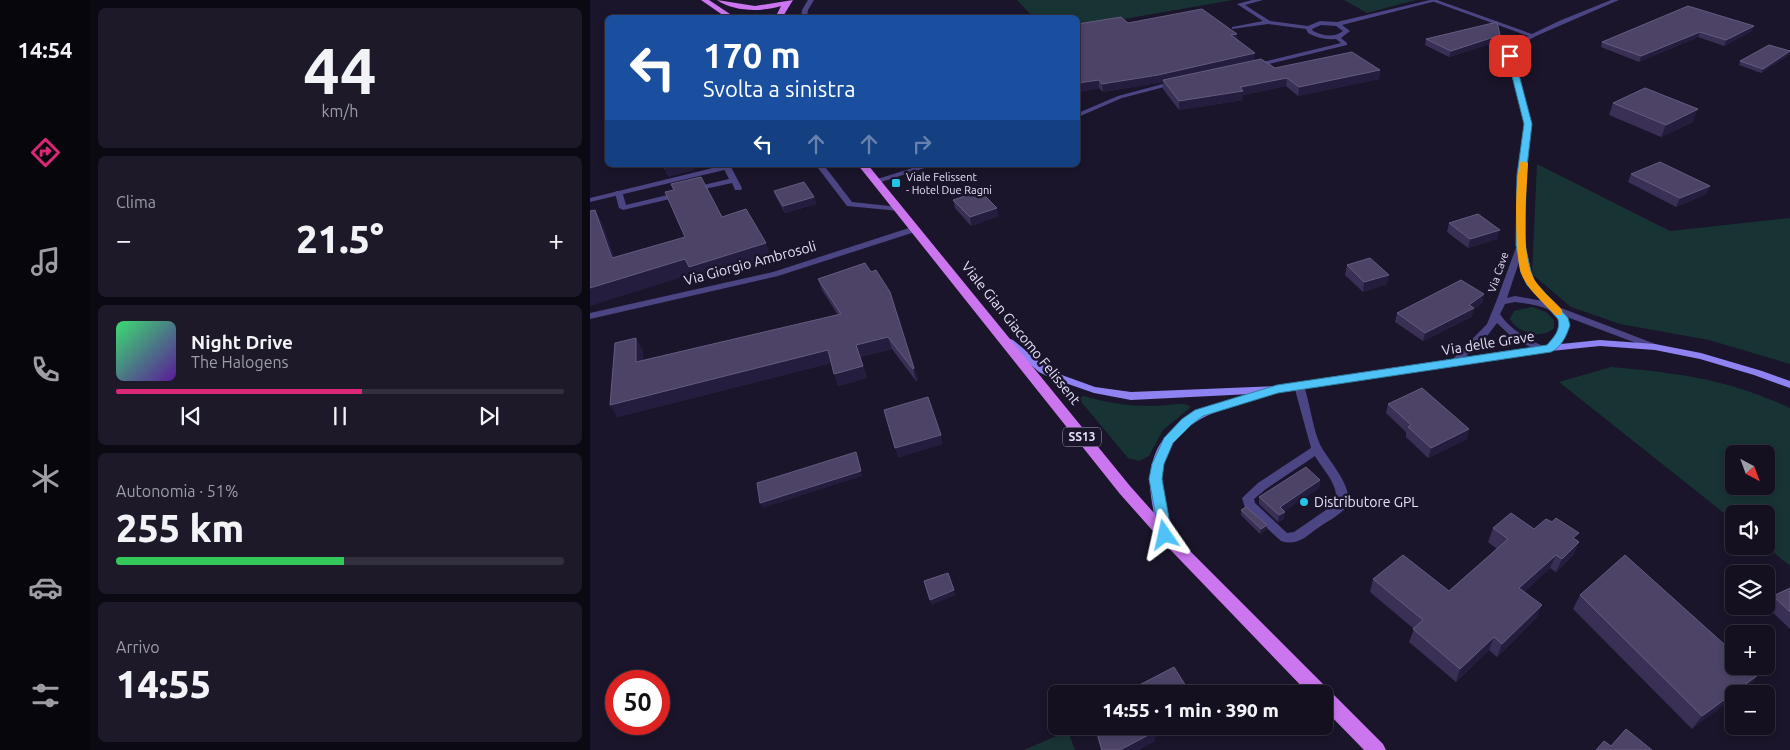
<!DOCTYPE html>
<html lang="it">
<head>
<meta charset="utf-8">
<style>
	:root { --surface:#141020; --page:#1d1929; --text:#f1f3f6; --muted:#9d9da5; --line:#33303e; --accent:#db2777 }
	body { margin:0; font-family:Ubuntu,sans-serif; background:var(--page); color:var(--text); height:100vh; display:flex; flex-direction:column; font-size:19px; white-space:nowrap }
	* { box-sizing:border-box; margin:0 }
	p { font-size:16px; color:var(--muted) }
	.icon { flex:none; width:28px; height:28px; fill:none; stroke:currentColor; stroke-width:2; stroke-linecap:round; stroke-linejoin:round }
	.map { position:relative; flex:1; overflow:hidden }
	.sheet { display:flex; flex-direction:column; gap:8px; padding:8px; background:#0b0912; width:500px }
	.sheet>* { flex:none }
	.banner { position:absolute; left:15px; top:15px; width:475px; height:152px; border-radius:8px; box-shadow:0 2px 8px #0003,0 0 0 1px var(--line); background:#1a4fa0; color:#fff; overflow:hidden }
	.needle { width:32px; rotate:139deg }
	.controls { position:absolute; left:1135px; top:445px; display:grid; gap:10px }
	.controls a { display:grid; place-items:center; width:50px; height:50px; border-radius:8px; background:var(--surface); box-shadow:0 2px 8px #0003,0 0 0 1px var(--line); font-size:25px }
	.speed { position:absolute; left:15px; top:670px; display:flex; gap:10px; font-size:25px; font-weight:700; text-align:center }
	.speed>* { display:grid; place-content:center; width:65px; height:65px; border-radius:50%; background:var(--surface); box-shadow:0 2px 8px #0003,0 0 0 1px var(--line); line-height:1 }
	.speed .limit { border:8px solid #d22; background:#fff; color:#111 }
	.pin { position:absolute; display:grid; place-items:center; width:42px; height:42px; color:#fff; margin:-21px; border-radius:10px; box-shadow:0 2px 8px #0006 }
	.me { position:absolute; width:55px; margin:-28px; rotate:349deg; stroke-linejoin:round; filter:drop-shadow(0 0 4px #0008) }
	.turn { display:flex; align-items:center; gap:18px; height:105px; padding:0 15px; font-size:22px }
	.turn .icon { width:65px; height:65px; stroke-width:2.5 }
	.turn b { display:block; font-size:35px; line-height:42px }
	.lanes { display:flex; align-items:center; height:48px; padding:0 15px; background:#0003; justify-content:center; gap:25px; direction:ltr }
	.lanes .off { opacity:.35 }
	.big { font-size:38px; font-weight:800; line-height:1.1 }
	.sheet .tile { flex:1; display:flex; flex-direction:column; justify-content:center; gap:8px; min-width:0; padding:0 18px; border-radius:8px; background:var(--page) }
	.sheet .dial { align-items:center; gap:0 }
	.dial b { font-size:65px; line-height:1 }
	.song { display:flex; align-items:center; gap:15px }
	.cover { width:60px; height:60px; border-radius:8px; background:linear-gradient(135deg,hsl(140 70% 55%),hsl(270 70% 35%)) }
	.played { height:5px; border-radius:2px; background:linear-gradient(90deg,var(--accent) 55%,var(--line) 55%) }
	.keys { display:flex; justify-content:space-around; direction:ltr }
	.heat { display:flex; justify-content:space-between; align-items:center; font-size:28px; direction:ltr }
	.charge { height:8px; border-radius:4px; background:linear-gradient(90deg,#34c759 51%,var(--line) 0) }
	.trip { position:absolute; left:458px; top:685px; width:285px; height:50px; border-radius:8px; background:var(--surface); box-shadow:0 2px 8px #0003,0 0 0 1px var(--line); font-weight:800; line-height:50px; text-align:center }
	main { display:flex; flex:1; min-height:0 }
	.menu { display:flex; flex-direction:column; width:90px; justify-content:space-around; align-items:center; background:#08060d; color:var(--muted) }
	.menu .icon { width:35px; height:35px }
	.menu .on { color:var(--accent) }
	.menu b { font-size:22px; color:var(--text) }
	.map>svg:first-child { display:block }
	.green { fill:#183334; fill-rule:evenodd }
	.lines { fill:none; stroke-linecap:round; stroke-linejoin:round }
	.lane { fill:#4c4584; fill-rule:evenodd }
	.street { fill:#4c4584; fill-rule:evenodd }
	.secondary { fill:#8e83f1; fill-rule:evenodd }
	.primary { fill:#cb75ef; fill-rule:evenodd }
	.wall { fill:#3a3056 }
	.shaded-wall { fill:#251d3d }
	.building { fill:#4c4367; stroke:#645c7f }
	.route { fill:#4fc3f7; stroke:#337fa1 }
	.slow { fill:#f59e0b }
	.poi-dot { fill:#23c4e6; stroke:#1a152a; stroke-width:2 }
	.labels { text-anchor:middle; stroke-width:5; stroke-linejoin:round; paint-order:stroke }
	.far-poi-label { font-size:11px; fill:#e6e1fc; stroke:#1a152a; text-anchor:start }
	.far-street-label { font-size:11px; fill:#e6e1fc; stroke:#1a152a }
	.shield { fill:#1a152a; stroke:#a9a4bd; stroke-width:1 }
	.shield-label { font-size:12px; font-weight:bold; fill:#e6e1fc }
	.street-label { font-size:14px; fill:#e6e1fc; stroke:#1a152a }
	.poi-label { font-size:14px; fill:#e6e1fc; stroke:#1a152a; text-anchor:start }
</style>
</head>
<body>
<main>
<nav class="menu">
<b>14:54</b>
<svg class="icon on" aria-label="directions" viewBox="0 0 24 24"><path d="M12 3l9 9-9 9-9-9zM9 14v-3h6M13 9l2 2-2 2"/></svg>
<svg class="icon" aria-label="music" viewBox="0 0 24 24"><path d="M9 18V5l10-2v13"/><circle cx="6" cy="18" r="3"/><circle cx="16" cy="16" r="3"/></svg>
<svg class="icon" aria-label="phone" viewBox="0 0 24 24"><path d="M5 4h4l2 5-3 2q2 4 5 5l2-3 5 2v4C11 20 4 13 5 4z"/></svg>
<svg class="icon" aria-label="climate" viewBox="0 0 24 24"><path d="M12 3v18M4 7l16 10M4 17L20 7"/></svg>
<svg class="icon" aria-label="car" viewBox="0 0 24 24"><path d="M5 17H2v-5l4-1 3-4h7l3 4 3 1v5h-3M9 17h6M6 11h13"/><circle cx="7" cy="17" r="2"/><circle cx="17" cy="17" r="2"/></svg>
<svg class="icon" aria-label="filters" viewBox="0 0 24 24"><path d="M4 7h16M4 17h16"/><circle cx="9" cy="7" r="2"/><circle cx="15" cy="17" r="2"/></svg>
</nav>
<section class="sheet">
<div class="tile dial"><b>44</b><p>km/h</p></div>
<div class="tile"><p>Clima</p>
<div class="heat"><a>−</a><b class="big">21.5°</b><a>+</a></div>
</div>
<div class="tile">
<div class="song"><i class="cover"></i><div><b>Night Drive</b><p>The Halogens</p></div></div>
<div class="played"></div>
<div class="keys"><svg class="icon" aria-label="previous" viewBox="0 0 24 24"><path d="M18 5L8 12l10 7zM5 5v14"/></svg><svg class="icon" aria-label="pause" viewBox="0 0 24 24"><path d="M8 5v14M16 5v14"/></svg><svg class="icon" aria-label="next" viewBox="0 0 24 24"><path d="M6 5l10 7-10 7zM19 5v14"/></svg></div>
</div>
<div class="tile"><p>Autonomia · 51%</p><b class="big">255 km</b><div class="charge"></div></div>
<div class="tile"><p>Arrivo</p><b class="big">14:55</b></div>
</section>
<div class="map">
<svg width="1200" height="750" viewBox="0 0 1200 750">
	<rect width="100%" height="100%" fill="#1a152a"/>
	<path class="green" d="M427,0H643L488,27V18L443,17Z
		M754,0H826L777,13Z
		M947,164L1080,231L1200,218V364L1119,340L1030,324L981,307L942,274Z
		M942,307L956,312L964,320V328C952,340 928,333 920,319L924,311Z
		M1021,367C1089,373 1137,379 1200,408V566L1176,546V514H1144V521L969,382ZM1144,454H1176V486H1144Z
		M494,396C522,404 549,408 578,405C586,404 594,402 601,407L573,430L559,456L549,461L538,458L488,398Z
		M478,731L485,750H434Z"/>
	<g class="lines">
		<path class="lane" d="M218,0H224L218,10L217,18H211L212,10Z
			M662,0H673L655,5L680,21L718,26L730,21L747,22L840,0L846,1L752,25L760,31L751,38L757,43V45L671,66L668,64L669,63L751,43L746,39C736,40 727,38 718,33L716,29L678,24L642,29V27L673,21L647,4ZM731,25L746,26L753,31C744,38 733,36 723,31L722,29Z
			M134,165H138L141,167L152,188L151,190H145L142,183L101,192V188L139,179L133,167Z
			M231,165H240L236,168L262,202L309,207L313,209L309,211L257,206L228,168Z
			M26,191H32L36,205L90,192L94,194L93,196L33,210L29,208L25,193Z
			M709,383L714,386C720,404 722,424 729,442C735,458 767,488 756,507C752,514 733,524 725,530C715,538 705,546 691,541L655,508L652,498L668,483L721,448L704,386ZM725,456C733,470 749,484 746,503L704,532L697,533L665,503L664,499L676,489Z"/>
		<path class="street" d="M839,0H847L942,34L969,21L1021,0H1029L946,36C936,42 924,48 923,61L941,124L936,175L935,246L943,279L952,290L971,308L1068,345L1070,347L1068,349H1062L977,317C980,330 972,340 964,350H958L953,353L950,352L923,338L907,323L897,336L867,365H861L859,363L861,361L897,324L906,302L927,245L928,175L935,124L917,58L921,49L938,36ZM929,262L937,283L953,301L925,296L917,298ZM925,302C939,304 972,306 968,327C967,335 961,341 956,348C939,339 921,331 910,314L915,304Z
			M584,81L587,83L586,84L532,98L488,117V113L528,96Z
			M135,165H148L147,167L0,202V198Z
			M332,165H344L288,183H285L281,181Z
			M322,227H328L329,229L328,231L188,276L0,319V313L183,272Z"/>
		<path class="secondary" d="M420,339L423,340L457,368L469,374L505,387L541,392L687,386L961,345L1010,340L1065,344L1111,353L1172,371L1200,381V388L1164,375L1110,359L1065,350L1010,346L961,351L687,392L673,393L674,395L673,397C627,410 573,423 572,481C571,498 577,517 580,534L578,537L574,539L570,537L568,534C565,517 560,499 560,481C562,423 613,407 661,394L541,400L504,393L461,378L449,372L417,344L415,342L417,340Z"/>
		<path class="primary" d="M111,0H119L146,18H137Z
			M127,0L165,6L203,0L192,18H185L191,6C172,12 144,12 127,0Z
			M268,165H278L540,486L580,531L793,744L796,750H774L734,709V694H719L570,539L530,494Z"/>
	</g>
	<path class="wall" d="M1098,6L1162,31L1134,46L1108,37L1049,62L1011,47L1012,42Z
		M538,23L647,34V40L665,60L685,68L790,70L789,79L708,96L696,86L653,95V100L589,110L573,89V82L513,92L509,88L488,92V24Z
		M910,35L909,41L859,57L835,45L836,39Z
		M1200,51L1199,55L1171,73L1149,65L1150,61Z
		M1023,103L1103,122L1071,137L1019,115Z
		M1041,174L1120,186L1116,194L1086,207L1038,182Z
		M184,191L224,197L226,204L195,213L186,197Z
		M363,200L409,216L381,226L365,208Z
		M859,223L907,239L878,248L857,232Z
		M275,263L324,368L328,380L326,381L302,349L270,357L277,378L248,386L241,363L27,417L53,350V361L248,315L232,290L228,279Z
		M757,265L797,284L773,292L755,275Z
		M894,294L892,303L884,309L881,317L833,341L805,322L807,313Z
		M798,404L877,439L838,458L816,437V432L796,413Z
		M730,480L729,488L694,511V519L688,522L669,504V497Z
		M651,510L676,530L670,534L651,515Z
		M903,528L944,529L986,539L989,542L983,555L966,572L960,568L934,592L952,605L946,618L907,657L899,650L866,682L819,642L824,629L780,592L783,579L859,591L907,549L898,542Z
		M1200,588V629L1176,606L1183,596Z
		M990,595L1168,675L1157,688L1149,694H1144L1102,729L983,609Z
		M504,726H583L565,737V741L548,750H511Z"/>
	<path class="shaded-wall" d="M1164,26L1162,31L1134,46L1136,40Z
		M1110,32L1108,37L1049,62L1051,56Z
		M647,34V42L641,35Z
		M910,35L909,41L859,57L861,51Z
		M1200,51L1199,55L1171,73L1173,69Z
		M665,53L664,61L573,80V82L568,83L513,92L512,84Z
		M790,70L789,79L708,96L709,87Z
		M697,78L696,86L653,95V100L589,110V101Z
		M509,80V88L488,92V83Z
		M1108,109L1103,122L1071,137L1076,125Z
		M88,165H103L105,170L78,177L74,168Z
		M1120,186L1116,194L1086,207L1090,198Z
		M224,197L226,204L195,213L193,206Z
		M407,208L409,216L381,226L380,217Z
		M5,210L13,224L30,274L22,258Z
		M910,230L907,239L878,248L880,239Z
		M176,243L182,258L106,283L99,267Z
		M95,259L102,274L0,306V288Z
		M799,275L797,284L773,292L774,282Z
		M894,294L892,303L884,309L881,317L833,341L835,333L879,305Z
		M298,337L302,349L270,357L266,345Z
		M46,338L53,350L52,374L46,362Z
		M238,350L242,363L27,417L20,405Z
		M273,366L277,378L248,386L244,374Z
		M324,368L328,380L326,381L323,369Z
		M879,429L877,439L838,458L841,448Z
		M351,435L353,444L308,458L305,448Z
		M266,452L272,476L173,508L170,503Z
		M730,480L729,488L689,515L690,507Z
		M695,512L694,519L688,522L689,515Z
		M677,525L676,530L670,534L671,529Z
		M989,542L983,555L966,572L972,559Z
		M966,555L960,568L924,601L929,588Z
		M364,590L366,595L341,605L340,600Z
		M952,605L946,618L907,657L912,644Z
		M904,637L899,650L866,682L870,669Z
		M1168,675L1157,688L1149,694H1144V698L1102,729L1112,716Z
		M566,726H583L565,737V741L548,750H530Z"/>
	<path class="building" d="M1098,6L1164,26L1136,40L1110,32L1051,56L1012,42Z
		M612,9L647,34L641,35L665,53L568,75L512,84L509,80L488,83V24L531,17L538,23Z
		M907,22L910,35L861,51L836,39Z
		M1179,45L1200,51L1173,69L1150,61Z
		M762,52L790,70L709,87L697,78L650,87L653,91L589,101L573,80L671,59L685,68Z
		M1055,88L1108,109L1076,125L1023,103Z
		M1070,162L1120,186L1090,198L1041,174Z
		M73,165H88L74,168Z
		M111,177L132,217L156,209L176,243L99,267L95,259L0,288V211L5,210L22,258L95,237L75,192L84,190L81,184Z
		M214,182L224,197L193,206L184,191Z
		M390,191L407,208L380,217L363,200Z
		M888,214L910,230L880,239L859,223Z
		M780,258L799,275L774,282L757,265Z
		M275,263L281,272L286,270L300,292L324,368L323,369L298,337L266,345L273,366L244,374L238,350L20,405L25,343L46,338V362L251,314L228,279Z
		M871,280L894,294L879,305L884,308L835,333L807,313Z
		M832,388L879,429L841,448L818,427L821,425L798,404Z
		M338,397L351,435L305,448L294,410Z
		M266,452L271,471L170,503L167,483Z
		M716,467L730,480L690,507L695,512L689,515L669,497Z
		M656,507L677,525L671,529L651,510Z
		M921,513L944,529L956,519L962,522L966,518L989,533L983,538L989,542L972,559L966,555L929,588L952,605L912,644L904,637L870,669L823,629L833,620L783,579L813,555L859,591L918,539L903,528Z
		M1035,555L1144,653V666H1158L1168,675L1112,716L990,595Z
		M358,573L364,590L340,600L334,581Z
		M1200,588V612L1183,596Z
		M584,667L601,694H532Z
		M505,726H566L562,729L564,732L530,750H512Z
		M1036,729L1062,750H1006L1014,741L1021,746Z"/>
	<path class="route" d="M920,54L924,56L942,124L936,175L935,245L941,272L945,282L978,318L980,325C977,335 971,348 961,352L688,393L613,416L601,425L583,443L574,464L572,479L582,535L580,539H570L559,479L562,464L574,438L592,419L605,410L687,385L957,345C964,337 971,330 968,319L937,285L931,272L926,245L927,175L934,124L917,56Z"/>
	<path class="slow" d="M931,161L938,163C937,192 929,259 946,282C953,292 964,301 972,310V315H965C953,302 937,289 931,273C925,256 924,178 931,161Z"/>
	<g class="poi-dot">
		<rect x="301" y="178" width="10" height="10" rx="2.5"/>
		<circle cx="714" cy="502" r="5"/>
	</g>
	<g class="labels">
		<g class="far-poi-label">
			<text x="316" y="181">Viale Felissent<tspan x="316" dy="13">- Hotel Due Ragni</tspan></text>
		</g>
		<g class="far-street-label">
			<text transform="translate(908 272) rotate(-71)" y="4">Via Cave</text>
		</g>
		<rect class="shield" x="473" y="427.5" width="38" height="19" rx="4"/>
		<g class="shield-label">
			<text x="492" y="441">SS13</text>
		</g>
		<g class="street-label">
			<text transform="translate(160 263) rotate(-15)" y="5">Via Giorgio Ambrosoli</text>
			<text transform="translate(431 333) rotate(51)" y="5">Viale Gian Giacomo Felissent</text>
			<text transform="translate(898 343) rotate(-9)" y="5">Via delle Grave</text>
		</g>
		<g class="poi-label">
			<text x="724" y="507">Distributore GPL</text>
		</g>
	</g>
</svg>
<div class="controls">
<a><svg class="needle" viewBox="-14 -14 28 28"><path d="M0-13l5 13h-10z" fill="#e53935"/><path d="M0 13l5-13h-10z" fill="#9d9da5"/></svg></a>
<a><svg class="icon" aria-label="sound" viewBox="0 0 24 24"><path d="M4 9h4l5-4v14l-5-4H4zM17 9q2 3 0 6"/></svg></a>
<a><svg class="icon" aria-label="layers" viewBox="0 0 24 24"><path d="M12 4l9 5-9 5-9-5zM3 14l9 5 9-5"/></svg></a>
<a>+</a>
<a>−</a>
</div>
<div class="speed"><div class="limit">50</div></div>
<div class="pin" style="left:920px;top:56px;background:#d93025"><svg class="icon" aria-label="arrive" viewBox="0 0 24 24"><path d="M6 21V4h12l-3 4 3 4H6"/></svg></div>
<svg class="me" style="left:575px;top:535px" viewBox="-20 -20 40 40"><path d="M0-17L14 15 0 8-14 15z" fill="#4fc3f7" stroke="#fff" stroke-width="4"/></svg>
<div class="trip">14:55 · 1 min · 390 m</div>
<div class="banner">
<div class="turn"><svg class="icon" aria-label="left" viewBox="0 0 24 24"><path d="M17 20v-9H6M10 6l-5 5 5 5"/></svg><div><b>170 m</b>Svolta a sinistra</div></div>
<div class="lanes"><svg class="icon" aria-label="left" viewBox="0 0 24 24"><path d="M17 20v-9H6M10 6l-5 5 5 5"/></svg><svg class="icon off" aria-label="ahead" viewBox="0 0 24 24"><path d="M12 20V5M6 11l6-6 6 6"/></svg><svg class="icon off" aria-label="ahead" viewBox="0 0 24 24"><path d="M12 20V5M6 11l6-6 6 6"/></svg><svg class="icon off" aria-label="right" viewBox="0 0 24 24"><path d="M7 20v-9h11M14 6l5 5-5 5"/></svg></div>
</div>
</div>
</main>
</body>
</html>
